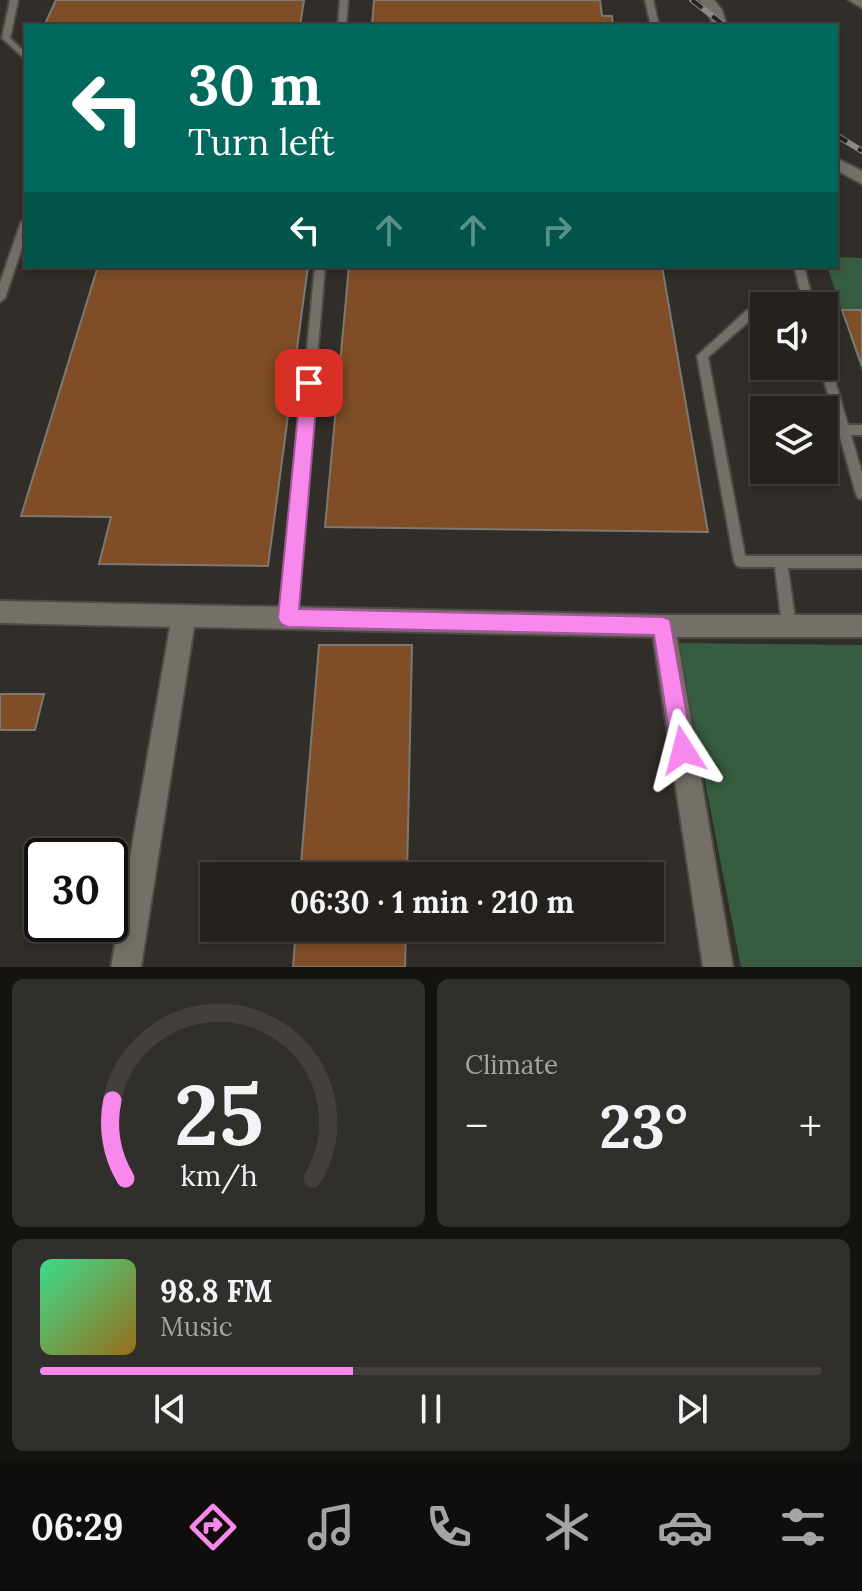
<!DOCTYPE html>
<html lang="en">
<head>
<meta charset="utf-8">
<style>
	:root { --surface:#25221e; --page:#312f2b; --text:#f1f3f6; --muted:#a3a4a4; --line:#423f3c; --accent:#f888eb }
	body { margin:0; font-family:Lora,serif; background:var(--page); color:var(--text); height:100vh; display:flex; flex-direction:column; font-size:30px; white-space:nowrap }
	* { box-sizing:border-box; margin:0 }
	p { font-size:26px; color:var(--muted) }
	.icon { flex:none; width:44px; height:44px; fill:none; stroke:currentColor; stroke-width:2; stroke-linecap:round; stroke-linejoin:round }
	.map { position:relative; height:967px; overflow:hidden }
	.panel { display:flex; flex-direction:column; gap:12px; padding:12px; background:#141310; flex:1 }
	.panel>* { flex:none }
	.banner { position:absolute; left:24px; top:24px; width:814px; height:244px; border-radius:0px; box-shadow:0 4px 12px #0003,0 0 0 2px var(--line); background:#00695c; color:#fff; overflow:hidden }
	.tools { position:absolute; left:750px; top:292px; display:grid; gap:16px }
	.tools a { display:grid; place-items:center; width:88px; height:88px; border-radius:0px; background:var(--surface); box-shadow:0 4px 12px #0003,0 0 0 2px var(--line); font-size:40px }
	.speed { position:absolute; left:24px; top:838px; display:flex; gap:16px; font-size:40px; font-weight:700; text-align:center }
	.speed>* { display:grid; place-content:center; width:104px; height:104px; border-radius:50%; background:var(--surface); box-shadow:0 4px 12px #0003,0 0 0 2px var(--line); line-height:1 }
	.speed .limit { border:4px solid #111; border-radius:12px; background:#fff; color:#111 }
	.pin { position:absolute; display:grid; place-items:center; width:68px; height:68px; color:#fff; margin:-34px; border-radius:16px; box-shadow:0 4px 12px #0006 }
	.me { position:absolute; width:88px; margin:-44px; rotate:351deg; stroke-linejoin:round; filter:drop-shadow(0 0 6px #0008) }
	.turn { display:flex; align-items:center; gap:28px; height:168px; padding:0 32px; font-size:36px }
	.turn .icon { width:104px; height:104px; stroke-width:2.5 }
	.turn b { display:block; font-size:56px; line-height:68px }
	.lanes { display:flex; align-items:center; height:76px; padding:0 32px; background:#0003; justify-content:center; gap:40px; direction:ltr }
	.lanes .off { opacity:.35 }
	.big { font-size:60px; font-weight:800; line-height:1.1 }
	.panel .widget { flex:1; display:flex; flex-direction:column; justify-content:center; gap:12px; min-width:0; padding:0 28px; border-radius:12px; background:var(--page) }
	.panel .dial { align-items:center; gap:0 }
	.dial svg { height:208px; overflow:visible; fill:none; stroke:var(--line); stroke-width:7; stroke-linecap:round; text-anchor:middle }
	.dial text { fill:var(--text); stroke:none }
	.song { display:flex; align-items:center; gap:24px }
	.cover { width:96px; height:96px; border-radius:12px; background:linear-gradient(135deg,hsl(150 70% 55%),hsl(40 70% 35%)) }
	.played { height:8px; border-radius:4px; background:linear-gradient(90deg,var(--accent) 40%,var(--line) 40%) }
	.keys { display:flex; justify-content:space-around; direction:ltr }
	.heat { display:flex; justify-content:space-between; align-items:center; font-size:44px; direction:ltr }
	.panel .tiles { flex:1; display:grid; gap:12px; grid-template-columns:1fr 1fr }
	.widget:last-child { grid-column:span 2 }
	.trip { position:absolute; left:200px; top:862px; width:464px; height:80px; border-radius:0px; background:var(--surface); box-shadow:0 4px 12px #0003,0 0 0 2px var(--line); font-weight:800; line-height:80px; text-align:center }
	.tab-bar { display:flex; height:128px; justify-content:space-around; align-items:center; background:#0f0e0c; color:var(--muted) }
	.tab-bar .icon { width:56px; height:56px }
	.tab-bar .on { color:var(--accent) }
	.tab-bar b { font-size:36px; color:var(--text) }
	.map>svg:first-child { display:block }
	.green { fill:#375d40 }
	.building { fill:#7f4e26; stroke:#7e7873; stroke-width:2 }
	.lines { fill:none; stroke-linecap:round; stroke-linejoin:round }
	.service-casing { stroke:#4d4944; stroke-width:4 }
	.minor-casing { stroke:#4d4944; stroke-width:4 }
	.service { fill:#747069; fill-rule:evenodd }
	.minor { fill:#747069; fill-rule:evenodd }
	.rail-casing { stroke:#8c8985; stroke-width:6 }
	.rail { stroke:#27231e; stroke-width:4; stroke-dasharray:13; stroke-linecap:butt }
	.route { fill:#f888eb; stroke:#a15899; stroke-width:2 }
</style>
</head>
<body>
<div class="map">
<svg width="862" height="967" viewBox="0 0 862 967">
	<rect width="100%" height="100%" fill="#312d28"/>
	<path class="green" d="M836,257L862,258V372L827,266H836Z
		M678,643L862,645V967H741Z"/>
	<path class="building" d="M56,0H304L300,26H44Z
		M374,0H600L602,16H612L613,26H372Z
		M98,266H308L268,566L99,564L111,517L21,516Z
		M349,266H662L708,532L325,527Z
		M842,310H862V366Z
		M319,645H412L407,876H300Z
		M0,694H44L35,730H0Z
		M296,928H406L405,967H293Z"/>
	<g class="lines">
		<g class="service-casing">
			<path id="service" d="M10,0H18L10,38L26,53V60L2,38Z
				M340,0H348L346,26H338Z
				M645,0H653L659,26H651Z
				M26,219V236L5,298L0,302V283L21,222Z
				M315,266H325L295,618L293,622L288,624L283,622L281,618Z
				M794,266H804L814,306H804Z
				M764,308V316L754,317L708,357L745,556H862V568H788L796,626L794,630L789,632L784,630L782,626L775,567H740L736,565L734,561L697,356L747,310Z
				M824,356L829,360L848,425H862V435H851L862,473V499L858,498L856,494L820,366H824Z"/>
		</g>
		<g class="minor-casing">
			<path id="minor" d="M699,0H714L722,10L727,26H713L708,11Z
				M849,0H862V8Z
				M836,158L862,171V184L836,170Z
				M0,601L663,615H862V637H677L733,967H703L653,637L194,627L141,967H111L170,627L0,623Z"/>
		</g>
		<use href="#service" class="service"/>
		<use href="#minor" class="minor"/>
		<g class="rail-casing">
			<path id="rail" d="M692,0L725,26
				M836,135L862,151"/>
		</g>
		<use href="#rail" class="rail"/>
	</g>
	<path class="route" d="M309,377L318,383L299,609L663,617L670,620L693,750L690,758L683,761L675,758L672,750L654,635L288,627L281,624L278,618L301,383Z"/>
</svg>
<div class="tools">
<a><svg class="icon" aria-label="sound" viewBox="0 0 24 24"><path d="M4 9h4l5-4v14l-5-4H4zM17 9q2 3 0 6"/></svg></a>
<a><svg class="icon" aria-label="layers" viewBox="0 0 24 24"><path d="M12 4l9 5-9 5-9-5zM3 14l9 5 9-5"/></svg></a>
</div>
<div class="speed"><div class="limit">30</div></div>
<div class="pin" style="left:309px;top:383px;background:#d93025"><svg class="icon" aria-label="arrive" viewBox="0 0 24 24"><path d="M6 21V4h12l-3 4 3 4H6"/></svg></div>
<svg class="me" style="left:683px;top:750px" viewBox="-20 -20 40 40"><path d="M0-17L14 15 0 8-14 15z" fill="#f888eb" stroke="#fff" stroke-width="4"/></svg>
<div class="trip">06:30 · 1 min · 210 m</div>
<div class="banner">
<div class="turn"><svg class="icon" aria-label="left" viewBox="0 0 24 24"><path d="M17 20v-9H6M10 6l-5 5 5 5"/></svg><div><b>30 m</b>Turn left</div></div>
<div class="lanes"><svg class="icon" aria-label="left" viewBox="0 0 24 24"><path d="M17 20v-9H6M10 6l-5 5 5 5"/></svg><svg class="icon off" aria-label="ahead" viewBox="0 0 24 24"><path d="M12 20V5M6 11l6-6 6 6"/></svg><svg class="icon off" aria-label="ahead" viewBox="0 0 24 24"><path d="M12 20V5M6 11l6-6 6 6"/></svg><svg class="icon off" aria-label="right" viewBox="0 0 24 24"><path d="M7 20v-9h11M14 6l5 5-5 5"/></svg></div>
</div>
</div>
<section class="panel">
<div class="tiles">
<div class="widget dial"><svg viewBox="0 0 100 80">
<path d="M14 69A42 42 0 1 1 86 69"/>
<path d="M14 69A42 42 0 0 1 9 39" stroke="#f888eb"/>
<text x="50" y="56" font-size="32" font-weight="700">25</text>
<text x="50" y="72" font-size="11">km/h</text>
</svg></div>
<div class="widget"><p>Climate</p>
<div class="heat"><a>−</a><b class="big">23°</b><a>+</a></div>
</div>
<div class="widget">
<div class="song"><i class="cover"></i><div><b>98.8 FM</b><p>Music</p></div></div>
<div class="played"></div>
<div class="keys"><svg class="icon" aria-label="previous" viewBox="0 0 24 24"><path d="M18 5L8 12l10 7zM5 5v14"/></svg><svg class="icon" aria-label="pause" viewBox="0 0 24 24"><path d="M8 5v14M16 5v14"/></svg><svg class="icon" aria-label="next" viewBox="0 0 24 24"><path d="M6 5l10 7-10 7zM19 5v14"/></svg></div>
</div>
</div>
</section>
<nav class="tab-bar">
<b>06:29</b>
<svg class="icon on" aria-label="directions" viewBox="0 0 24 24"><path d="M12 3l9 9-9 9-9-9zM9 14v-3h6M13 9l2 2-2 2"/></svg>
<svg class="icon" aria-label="music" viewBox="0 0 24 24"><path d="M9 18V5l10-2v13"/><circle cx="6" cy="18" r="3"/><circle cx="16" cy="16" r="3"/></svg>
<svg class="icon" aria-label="phone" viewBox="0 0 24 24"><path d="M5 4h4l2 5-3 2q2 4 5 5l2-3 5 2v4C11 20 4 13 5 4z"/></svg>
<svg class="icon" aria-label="climate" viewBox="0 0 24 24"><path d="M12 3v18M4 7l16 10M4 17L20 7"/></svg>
<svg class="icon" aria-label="car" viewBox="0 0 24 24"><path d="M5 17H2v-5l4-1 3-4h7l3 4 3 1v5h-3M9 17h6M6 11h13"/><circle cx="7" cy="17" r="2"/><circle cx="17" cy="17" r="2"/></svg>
<svg class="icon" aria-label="filters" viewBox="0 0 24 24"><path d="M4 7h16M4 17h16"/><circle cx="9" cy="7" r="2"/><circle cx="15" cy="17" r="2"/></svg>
</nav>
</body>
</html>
